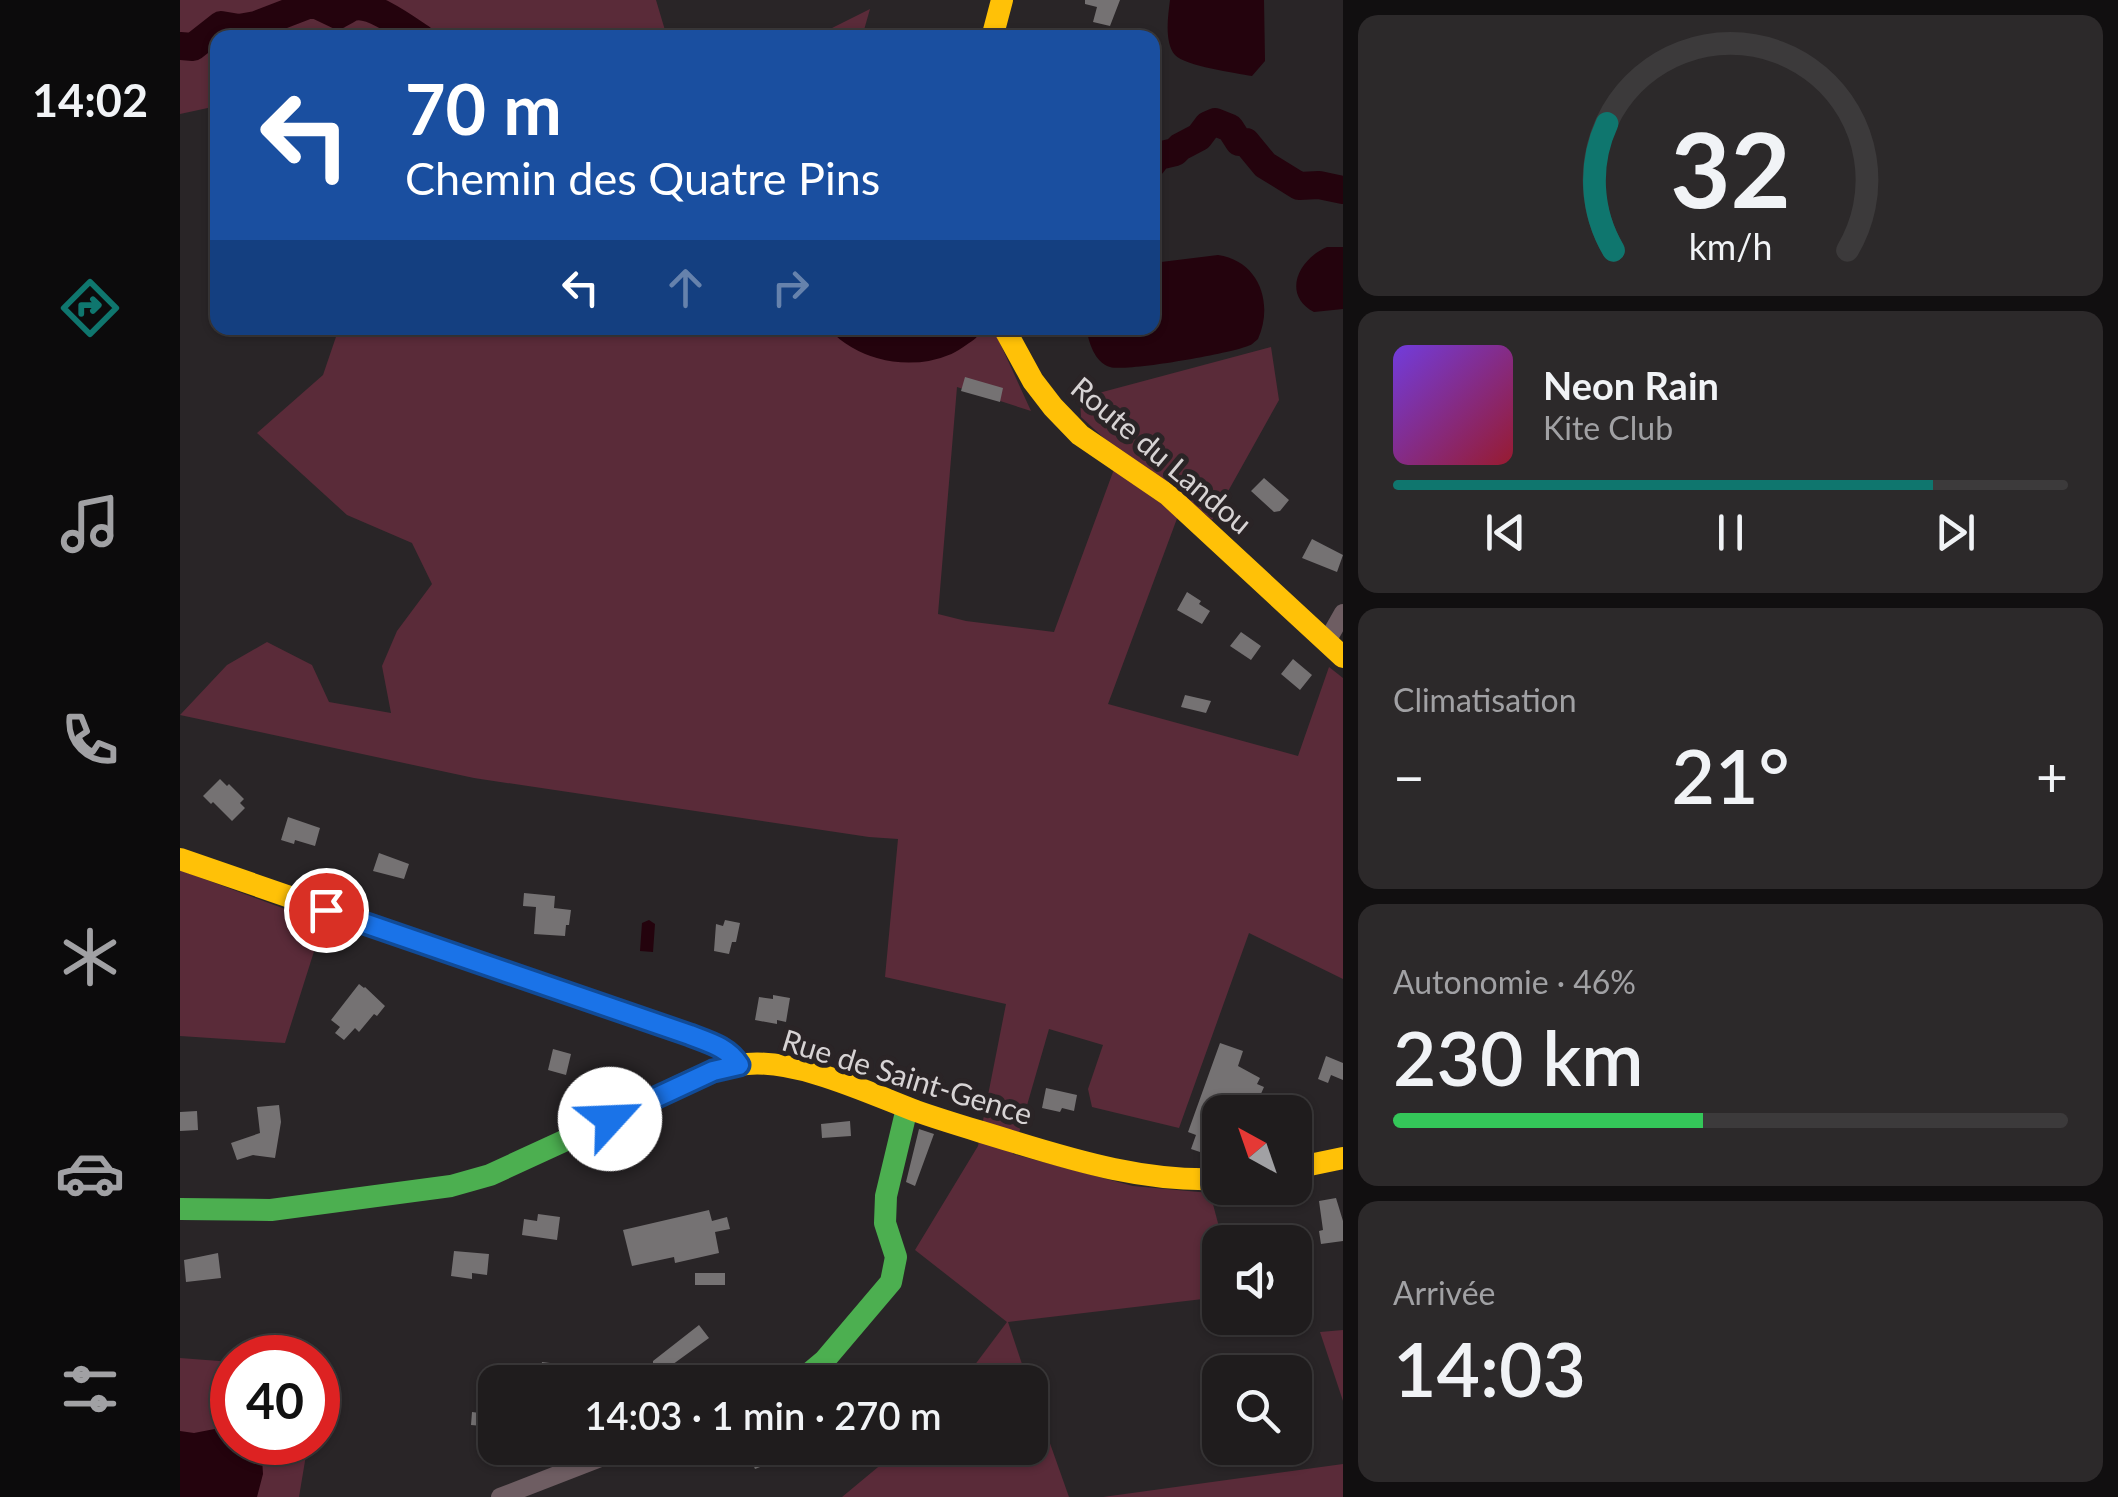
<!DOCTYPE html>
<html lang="fr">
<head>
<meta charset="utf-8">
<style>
	:root { --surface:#1f1c1d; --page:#2c292a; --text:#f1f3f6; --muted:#a1a1a4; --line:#3c3a3b; --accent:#0f766e }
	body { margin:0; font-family:Lato,sans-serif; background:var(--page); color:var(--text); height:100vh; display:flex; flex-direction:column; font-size:38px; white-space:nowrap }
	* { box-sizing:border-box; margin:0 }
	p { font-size:32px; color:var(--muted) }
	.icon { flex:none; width:55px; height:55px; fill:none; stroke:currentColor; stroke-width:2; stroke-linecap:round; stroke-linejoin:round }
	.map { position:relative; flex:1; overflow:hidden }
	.details { display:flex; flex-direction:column; gap:15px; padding:15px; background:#110f10; width:775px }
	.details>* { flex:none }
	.guide { position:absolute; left:30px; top:30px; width:950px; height:305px; border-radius:20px; box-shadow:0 2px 8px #0004,0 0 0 2px var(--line); background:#1a4fa0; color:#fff; overflow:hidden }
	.needle { width:65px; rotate:320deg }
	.buttons { position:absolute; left:1022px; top:1095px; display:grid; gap:20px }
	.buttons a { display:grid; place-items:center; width:110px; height:110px; border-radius:20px; background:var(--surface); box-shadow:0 2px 8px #0004,0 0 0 2px var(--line); font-size:50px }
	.speed { position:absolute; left:30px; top:1335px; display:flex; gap:20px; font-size:50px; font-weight:700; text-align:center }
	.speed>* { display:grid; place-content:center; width:130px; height:130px; border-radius:50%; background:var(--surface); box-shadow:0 2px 8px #0004,0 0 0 2px var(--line); line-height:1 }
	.speed .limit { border:15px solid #d22; background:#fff; color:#111 }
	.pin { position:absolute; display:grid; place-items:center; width:85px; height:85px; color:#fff; margin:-42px; border:5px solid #fff; border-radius:50%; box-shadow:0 2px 10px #0007 }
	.me { position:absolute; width:110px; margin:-55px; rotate:65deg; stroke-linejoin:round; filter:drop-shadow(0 0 8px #0008) }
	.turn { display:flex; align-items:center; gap:35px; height:210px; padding:0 30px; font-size:45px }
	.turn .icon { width:130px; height:130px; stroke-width:2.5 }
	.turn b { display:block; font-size:70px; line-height:85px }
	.lanes { display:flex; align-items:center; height:95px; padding:0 30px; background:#0003; justify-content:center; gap:50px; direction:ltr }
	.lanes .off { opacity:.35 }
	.big { font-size:75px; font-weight:600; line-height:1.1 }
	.details .tile { flex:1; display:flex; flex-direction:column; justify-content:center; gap:15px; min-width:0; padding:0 35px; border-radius:20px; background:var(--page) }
	.details .dial { align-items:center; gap:0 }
	.dial svg { height:260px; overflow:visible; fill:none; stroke:var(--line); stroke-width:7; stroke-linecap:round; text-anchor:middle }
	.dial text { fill:var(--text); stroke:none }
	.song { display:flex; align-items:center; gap:30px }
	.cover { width:120px; height:120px; border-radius:15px; background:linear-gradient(135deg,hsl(260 70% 55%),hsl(350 70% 35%)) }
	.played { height:10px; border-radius:5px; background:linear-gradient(90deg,var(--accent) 80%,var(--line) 80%) }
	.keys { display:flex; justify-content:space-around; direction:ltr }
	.heat { display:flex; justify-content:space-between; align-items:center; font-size:55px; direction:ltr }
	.charge { height:15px; border-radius:8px; background:linear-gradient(90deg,#34c759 46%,var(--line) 0) }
	.trip { position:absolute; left:298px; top:1365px; width:570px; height:100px; border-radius:20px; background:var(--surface); box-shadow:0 2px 8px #0004,0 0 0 2px var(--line); font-weight:600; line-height:100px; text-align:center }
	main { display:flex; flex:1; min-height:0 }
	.menu { display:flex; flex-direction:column; width:180px; justify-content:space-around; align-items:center; background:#0c0b0c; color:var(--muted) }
	.menu .icon { width:70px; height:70px }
	.menu .on { color:var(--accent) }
	.menu b { font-size:45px; color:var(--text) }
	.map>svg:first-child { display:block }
	.green { fill:#5a2b39 }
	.water { fill:#24030d }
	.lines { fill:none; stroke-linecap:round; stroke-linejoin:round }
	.river { stroke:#24030d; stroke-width:28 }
	.building { fill:#757273 }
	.street { stroke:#6e5d62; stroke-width:18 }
	.fast { stroke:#4caf50; stroke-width:22 }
	.slow { stroke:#ffc107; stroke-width:22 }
	.route-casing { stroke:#114b97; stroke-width:25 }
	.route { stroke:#1a73e8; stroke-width:18 }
	.labels { text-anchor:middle; stroke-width:10; stroke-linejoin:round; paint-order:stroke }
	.street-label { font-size:30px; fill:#d7d3d4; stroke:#2a2426 }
</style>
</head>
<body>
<main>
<nav class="menu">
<b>14:02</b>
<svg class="icon on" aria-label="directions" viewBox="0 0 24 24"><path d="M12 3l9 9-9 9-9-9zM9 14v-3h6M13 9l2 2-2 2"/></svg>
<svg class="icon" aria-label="music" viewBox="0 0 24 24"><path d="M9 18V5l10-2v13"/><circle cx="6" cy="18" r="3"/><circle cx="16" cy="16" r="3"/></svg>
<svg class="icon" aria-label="phone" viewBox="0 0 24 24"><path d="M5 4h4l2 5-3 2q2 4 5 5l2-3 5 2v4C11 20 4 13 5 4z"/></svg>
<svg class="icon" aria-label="climate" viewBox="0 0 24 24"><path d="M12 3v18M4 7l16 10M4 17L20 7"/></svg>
<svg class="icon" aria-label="car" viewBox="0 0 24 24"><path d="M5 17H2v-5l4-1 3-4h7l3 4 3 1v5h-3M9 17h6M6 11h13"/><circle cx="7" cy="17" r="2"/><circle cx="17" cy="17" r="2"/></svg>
<svg class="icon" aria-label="filters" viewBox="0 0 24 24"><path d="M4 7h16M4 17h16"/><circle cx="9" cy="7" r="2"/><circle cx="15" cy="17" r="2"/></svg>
</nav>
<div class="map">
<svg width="1163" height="1497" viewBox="0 0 1163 1497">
	<rect width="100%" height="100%" fill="#292527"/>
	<path class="green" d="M0,0H476L487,37L38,38L37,106L0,114Z
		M690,9L682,37H634Z
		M159,328H813L851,411L777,387L758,614L786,621L874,632L940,453L901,417L900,398L1091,347L1099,400L1032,520L1005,497L928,704L1118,756L1149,667L1163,678V979L1069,933L999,1128L912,1107L908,1089L923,1045L869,1029L833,1154L953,1186L1030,1193L1043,1242H1040V1297L828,1322L848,1382H782L827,1322L735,1250L798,1146L826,1004L705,977L718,839L689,837L294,778L0,715L47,665L87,642L132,665L149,702L211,713L202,666L217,631L252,584L232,543L167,515L77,433L143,375Z
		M0,870L143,923L105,1043L0,1036Z
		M1163,1330V1401L1140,1332Z
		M0,1358L52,1362V1442L128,1443L119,1497H0Z
		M850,1387L889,1497H662L721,1448H850Z
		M1163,1464V1497H923Z"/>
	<path class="water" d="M990,0H1084L1085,61L1072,76C1056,73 1005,66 995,55C984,42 988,16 990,0Z
		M1147,247H1163V309L1134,312C1101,294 1119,259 1147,247Z
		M1038,255C1079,261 1094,303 1078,339C1072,344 1072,345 1065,347C1046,354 946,372 930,367C914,362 909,342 906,328H972L973,263Z
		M469,920L475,924L473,952L460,951L462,923Z
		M50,1426L52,1427V1442L81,1443L83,1474L77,1497H0V1431L14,1433Z"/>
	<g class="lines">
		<path class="river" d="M0,46L13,47L41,25L59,28L76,25L128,5H137L158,15C160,14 171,7 173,7C191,2 226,28 241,38
			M972,164L978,156L995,152L1000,147L1019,137L1028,125L1035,122L1050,128L1059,142H1066L1085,165L1119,186L1139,185L1163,190
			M668,328C695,349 733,355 766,341C773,338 780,332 786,328"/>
	</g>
	<path class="building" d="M905,0H940L930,26L913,22L917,7L905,4Z
		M785,377L823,388L820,402L781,391Z
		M1084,478L1109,500L1100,511L1094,512L1071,491Z
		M1132,539L1163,555L1157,572L1122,558Z
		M1007,592L1021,601L1019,604L1030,611L1022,624L997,610Z
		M1061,632L1081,646L1071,660L1050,646Z
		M1113,659L1132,675L1120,690L1101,674Z
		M1005,695L1031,701L1026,713L1001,707Z
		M40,779L47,786L49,784L64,799L60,803L65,808L52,821L33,802L31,804L23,796Z
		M108,817L140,828L135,846L115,840L114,844L101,840Z
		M199,853L229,864L224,879L193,871Z
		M344,893L375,896L374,908L391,910L389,925H386L385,936L354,934L356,907L343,906Z
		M545,920L560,923L556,942H552L549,954L534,951L536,924L543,926Z
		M179,984L184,988L185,987L205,1006L197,1016L194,1014L179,1032L175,1028L164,1040L155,1033L160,1027L151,1020Z
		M593,995L610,998L606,1022L597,1020V1024L575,1020L579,997L593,999Z
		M1040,1043L1063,1051L1058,1066L1080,1078L1077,1084L1084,1087L1080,1096L1122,1111L1070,1112L1045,1103L1026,1154L1011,1149L1016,1135L1008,1132Z
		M373,1049L391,1054L386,1075L368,1070Z
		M1146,1056L1163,1063V1080L1151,1075L1148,1083L1138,1079Z
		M866,1088L897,1095L894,1111L882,1108L880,1112L862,1108Z
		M99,1105L101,1122L95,1158L73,1155L57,1160L51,1143L80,1133L77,1107Z
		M17,1111L18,1130L0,1131V1112Z
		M670,1121L671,1136L642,1138L641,1124Z
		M739,1129L754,1134L735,1186L726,1182Z
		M1156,1198L1163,1221V1241L1141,1244L1139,1231L1143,1230L1139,1201Z
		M529,1210L532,1221L547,1217L550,1229L535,1232L539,1253L495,1263L494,1257L452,1266L443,1230Z
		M358,1214L380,1217L377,1240L342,1235L344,1219L357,1221Z
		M274,1251L309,1254L307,1275L292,1273V1279L271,1276Z
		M38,1253L41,1278L6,1282L4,1260Z
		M515,1273H545V1285H515Z
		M519,1325L529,1338L485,1370L484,1378H473V1361Z
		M362,1362L394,1366L392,1382H359Z
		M300,1409L315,1410V1427L291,1425L292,1412L300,1413Z
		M566,1448H598L591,1451L595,1461L575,1469Z"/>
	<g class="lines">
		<path class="street" d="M1146,643L1163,613
			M320,1497L446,1448"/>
		<path class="fast" d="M0,1209L91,1210L271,1186L310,1175L447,1112
			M619,1382L644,1361L711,1282L716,1257L705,1223L706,1196L727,1108"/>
		<path class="slow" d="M812,38L822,0
			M824,328L853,381L873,407L900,435L988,495L1163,657
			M0,859L510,1035L543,1049L559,1065
			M447,1112C485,1094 525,1068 567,1064C617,1059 689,1093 736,1111C767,1122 799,1131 831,1141C899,1162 967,1182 1040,1179
			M1115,1168L1163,1158"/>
	</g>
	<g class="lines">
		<g class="route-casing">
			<path id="route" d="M146,910L510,1035C528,1042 548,1047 559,1065L533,1071L430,1119"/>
		</g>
		<use href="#route" class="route"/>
	</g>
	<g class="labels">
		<g class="street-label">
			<text transform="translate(981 456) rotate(40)" y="10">Route du Landou</text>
			<text transform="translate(727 1078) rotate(17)" y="10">Rue de Saint-Gence</text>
		</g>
	</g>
</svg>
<div class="buttons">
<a><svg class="needle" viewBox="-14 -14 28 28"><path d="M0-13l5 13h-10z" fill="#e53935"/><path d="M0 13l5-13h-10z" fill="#a1a1a4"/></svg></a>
<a><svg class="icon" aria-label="sound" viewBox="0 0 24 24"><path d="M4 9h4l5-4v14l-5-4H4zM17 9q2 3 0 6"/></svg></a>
<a><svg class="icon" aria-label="search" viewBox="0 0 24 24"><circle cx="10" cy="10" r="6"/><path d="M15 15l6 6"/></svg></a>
</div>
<div class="speed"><div class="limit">40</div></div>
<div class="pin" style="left:146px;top:910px;background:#d93025"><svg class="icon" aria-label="arrive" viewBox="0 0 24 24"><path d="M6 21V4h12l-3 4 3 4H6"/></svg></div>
<svg class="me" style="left:430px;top:1119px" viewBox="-20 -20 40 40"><circle r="19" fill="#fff"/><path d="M0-13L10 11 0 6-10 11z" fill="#1a73e8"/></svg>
<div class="trip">14:03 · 1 min · 270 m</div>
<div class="guide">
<div class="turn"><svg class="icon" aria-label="left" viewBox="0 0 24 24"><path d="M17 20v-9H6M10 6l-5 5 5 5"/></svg><div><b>70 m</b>Chemin des Quatre Pins</div></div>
<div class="lanes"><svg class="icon" aria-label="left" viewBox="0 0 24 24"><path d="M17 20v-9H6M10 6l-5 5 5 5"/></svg><svg class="icon off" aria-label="ahead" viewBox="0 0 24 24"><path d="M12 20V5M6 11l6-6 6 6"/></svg><svg class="icon off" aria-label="right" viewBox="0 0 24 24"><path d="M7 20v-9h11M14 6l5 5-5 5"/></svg></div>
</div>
</div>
<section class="details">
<div class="tile dial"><svg viewBox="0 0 100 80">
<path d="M14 69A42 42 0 1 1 86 69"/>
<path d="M14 69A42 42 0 0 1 12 30" stroke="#0f766e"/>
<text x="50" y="56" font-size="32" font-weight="700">32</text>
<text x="50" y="72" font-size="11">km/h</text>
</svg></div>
<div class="tile">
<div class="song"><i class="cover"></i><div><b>Neon Rain</b><p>Kite Club</p></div></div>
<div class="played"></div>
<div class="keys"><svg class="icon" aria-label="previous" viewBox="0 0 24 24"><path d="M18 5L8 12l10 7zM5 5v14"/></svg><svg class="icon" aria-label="pause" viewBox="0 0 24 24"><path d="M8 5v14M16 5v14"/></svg><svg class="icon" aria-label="next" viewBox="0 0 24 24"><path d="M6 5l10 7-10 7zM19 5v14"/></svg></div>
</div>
<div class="tile"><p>Climatisation</p>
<div class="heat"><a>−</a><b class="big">21°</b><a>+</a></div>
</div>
<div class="tile"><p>Autonomie · 46%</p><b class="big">230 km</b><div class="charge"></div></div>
<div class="tile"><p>Arrivée</p><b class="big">14:03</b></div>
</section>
</main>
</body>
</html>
